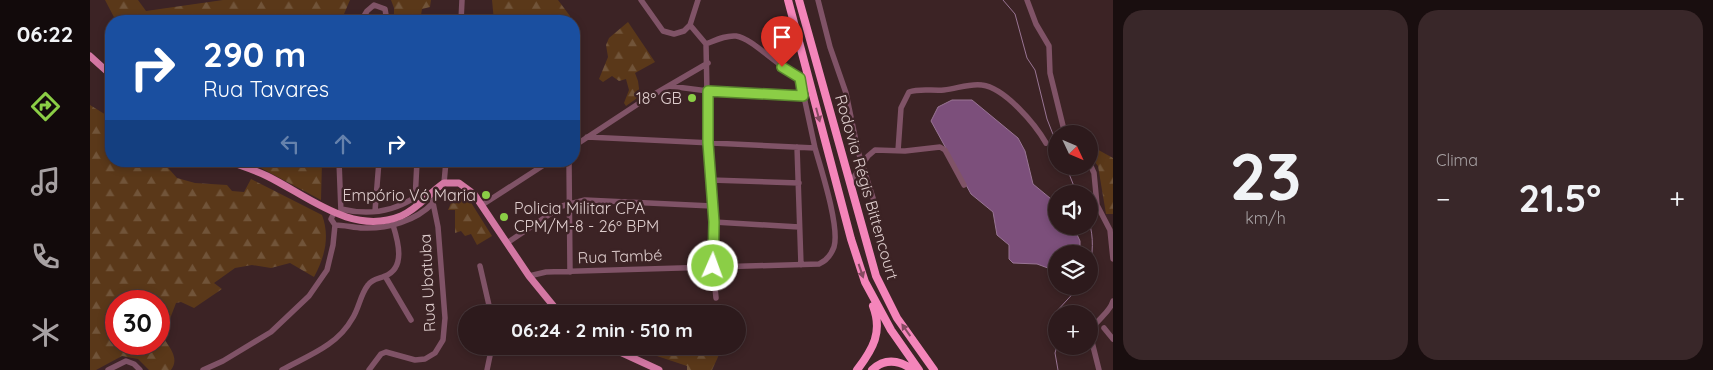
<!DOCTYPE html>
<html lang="pt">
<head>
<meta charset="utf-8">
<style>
	:root { --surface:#2d1a1c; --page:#392729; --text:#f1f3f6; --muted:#a7a1a3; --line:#48383b; --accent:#8bce46 }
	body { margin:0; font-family:Quicksand,sans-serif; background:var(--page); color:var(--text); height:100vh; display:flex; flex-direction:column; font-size:19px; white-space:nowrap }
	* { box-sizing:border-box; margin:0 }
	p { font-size:16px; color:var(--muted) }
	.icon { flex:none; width:28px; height:28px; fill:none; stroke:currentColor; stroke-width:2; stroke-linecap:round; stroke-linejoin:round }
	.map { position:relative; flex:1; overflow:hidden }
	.details { display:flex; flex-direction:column; gap:10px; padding:10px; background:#190e0f; width:600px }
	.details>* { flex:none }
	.guide { position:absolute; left:15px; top:15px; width:475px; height:152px; border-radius:20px; box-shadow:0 2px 8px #0003,0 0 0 1px var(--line); background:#1a4fa0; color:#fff; overflow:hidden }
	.needle { width:32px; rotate:134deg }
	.fabs { position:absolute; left:958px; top:125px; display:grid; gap:10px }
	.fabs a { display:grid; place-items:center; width:50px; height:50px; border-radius:50%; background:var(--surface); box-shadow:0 2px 8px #0003,0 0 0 1px var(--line); font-size:25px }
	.speed { position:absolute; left:15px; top:290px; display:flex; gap:10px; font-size:25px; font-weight:700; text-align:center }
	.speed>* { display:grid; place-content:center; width:65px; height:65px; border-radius:50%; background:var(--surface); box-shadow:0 2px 8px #0003,0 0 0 1px var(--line); line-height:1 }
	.speed .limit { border:8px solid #d22; background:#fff; color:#111 }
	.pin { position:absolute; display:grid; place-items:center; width:42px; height:42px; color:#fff; margin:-51px -21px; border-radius:50% 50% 50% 0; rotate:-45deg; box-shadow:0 0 5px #0007 }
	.pin .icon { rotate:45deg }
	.me { position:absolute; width:55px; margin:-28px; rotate:2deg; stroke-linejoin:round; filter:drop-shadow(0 0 4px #0008) }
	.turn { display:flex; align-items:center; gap:18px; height:105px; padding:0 15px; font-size:22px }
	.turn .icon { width:65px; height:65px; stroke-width:2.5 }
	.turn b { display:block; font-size:35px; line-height:42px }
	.lanes { display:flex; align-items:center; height:48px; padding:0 15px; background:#0003; justify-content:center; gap:25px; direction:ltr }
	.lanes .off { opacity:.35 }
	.big { font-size:38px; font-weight:800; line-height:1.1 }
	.details .card { flex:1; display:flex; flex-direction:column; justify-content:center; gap:8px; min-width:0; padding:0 18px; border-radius:20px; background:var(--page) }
	.details .dial { align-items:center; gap:0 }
	.dial b { font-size:65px; line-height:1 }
	.heat { display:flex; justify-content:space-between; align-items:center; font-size:28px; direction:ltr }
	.details .tiles { flex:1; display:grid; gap:10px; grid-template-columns:repeat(2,1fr) }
	.trip { position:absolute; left:368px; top:305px; width:288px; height:50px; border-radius:25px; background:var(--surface); box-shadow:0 2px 8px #0003,0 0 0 1px var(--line); font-weight:800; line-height:50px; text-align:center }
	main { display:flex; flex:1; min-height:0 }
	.tab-bar { display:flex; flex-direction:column; width:90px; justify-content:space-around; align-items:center; background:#120a0b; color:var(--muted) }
	.tab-bar .icon { width:35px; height:35px }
	.tab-bar .current { color:var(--accent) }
	.tab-bar b { font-size:22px; color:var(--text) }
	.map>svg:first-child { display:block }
	.forest { fill:url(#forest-firs); fill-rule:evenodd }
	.water { fill:#7c4f7b; stroke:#997594 }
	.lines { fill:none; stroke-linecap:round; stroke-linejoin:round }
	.stream { stroke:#997594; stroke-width:1 }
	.minor { stroke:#805367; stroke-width:5.5 }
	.major { stroke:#d377a3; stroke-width:7 }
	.highway { stroke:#f485ba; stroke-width:8 }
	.oneway { fill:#864a61 }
	.route-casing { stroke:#5a862e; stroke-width:12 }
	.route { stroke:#8bce46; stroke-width:9 }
	.poi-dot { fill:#8bce46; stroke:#3c2325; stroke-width:2 }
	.labels { text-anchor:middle; stroke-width:5; stroke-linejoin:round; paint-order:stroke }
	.poi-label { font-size:16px; fill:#decdcd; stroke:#3c2325; text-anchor:end }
	.street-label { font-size:16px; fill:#decdcd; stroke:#3c2325 }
</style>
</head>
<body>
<main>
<nav class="tab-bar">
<b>06:22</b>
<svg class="icon current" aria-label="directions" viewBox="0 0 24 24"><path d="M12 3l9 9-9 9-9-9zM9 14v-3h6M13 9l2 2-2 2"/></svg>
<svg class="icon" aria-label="music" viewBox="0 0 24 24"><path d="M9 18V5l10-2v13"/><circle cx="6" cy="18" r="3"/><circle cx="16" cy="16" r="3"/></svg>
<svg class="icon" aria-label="phone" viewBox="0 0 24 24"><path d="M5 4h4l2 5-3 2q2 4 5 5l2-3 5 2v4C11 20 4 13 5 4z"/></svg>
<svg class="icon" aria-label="climate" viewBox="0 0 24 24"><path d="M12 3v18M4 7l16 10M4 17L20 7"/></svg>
</nav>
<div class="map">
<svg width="1023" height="370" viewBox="0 0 1023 370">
	<defs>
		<pattern id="forest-firs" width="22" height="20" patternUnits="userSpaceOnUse" patternTransform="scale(1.25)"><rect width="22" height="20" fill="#5a3819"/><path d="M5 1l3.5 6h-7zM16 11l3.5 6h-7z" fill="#715439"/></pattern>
	</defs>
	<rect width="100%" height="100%" fill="#3c2325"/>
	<path class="forest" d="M15,0H48L56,11L133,0H260L251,21H26Z
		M301,0H341L340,7L332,9L330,21H304V8Z
		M402,0H468L480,16L481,21H404Z
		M538,22L565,62L545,73L548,81L550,96L536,106L534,103L539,90L536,79L529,81L522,76L513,82L509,79L518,57L516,45L519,38Z
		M0,105L21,118V161H72L87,178L105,183L137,185L142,191L154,192L161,179L232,215C240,236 235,257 224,277L200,263L181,268L162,265L145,268L124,283L132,289L104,308L91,302L86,303L73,337C79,347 90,358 81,370H59L48,359L32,356L6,370H0ZM26,301H69V344H26Z
		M1003,147L1023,158V214H1016L1008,166L999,155Z
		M153,161H232L231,200L169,167Z
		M367,189L375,193L402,236L387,245L381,234L375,236L371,231L365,233V210H358Z
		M537,346H633L622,370H597V366Z"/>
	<path class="water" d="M862,100H882L928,138L935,151L943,184L966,203V226H983L990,241V254H966V271L947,264L923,263L919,259V245L907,235L903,212L881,194L841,121L848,107Z"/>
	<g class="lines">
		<path class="stream" d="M913,0L925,14L937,58L945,70L957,119L966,142
			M976,166L987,194
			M999,222C1004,236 1003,255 999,270
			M966,319L965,313L990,286
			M967,346L965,353L968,370"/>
		<path class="minor" d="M551,0L573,31L584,34L594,31L600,25L608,0
			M728,0L740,47L756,93L768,151L784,201
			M937,0L946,24L959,46L960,73L975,134
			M271,21L277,11L284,5L295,9L297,21
			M371,21L372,0
			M600,25L616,44L618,143L624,222L623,266L626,298
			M616,44C626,40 636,35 646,36C665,39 692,73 719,80
			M579,86L618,91L713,96
			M497,137L725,148L710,78
			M484,146L551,102L618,63
			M707,147L711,265
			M808,151L811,108L819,92C830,88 842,91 854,90C866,89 880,83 892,85C915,88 945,124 956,143
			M249,161L251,212
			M479,161L480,272
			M999,162L1004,173L1007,205L1020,230L1023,259
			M621,180L709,183
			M354,183L356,161
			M760,183L778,156L785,150L815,151L850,147L855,150L874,185
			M325,201L327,161
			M392,205L460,161
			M251,209C276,215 302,212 324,198
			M285,211L289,161
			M624,222L709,227
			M245,225C255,225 264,228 273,228C297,229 326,221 343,203
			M417,243L472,206L495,200L622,206
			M390,266L401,314
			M295,276L321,320
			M439,276L456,272L729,264C736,261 741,255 744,247C750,227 731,169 725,148
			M1014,328L1023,339
			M18,370L36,361L44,364L50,370
			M113,370L133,361L181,332L219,296L237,270L243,245L245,225L241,219L244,213
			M192,370C217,356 247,346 262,319C269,309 270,295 278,285C283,278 289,279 295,276C316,268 308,241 303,225
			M279,370L291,354L296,352L325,360L335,359L345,353L353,340L355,318L348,227L341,193
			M397,370L402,346
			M1009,370L1000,334C1004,320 1019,315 1023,301"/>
		<path class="major" d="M0,56L21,75
			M138,161C151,166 165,170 177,176C218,196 262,236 311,216C328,209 339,193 354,183H369L384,194L439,276L470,314
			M517,346L569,370"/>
		<path class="highway" d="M698,0L761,239L775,282L801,330L829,370
			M709,0L786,276L807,318L844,370
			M767,370C783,349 793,332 783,306
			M782,370C795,358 809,360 823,370"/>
	</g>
	<defs><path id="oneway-solid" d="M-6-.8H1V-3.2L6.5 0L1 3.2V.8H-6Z" transform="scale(1.25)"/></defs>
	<g class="oneway">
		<use href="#oneway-solid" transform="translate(728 115) rotate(75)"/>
		<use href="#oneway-solid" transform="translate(771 271) rotate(71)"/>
		<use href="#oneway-solid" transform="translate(816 330) rotate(-125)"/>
	</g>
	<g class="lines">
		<g class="route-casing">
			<path id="route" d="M623,266L624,222L618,143V91L713,96L710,78L692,67"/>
		</g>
		<use href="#route" class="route"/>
	</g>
	<g class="poi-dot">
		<circle cx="602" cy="98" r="5"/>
		<circle cx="396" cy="195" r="5"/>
		<circle cx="414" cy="217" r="5"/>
	</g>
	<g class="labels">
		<g class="poi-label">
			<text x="592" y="104">18º GB</text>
			<text x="386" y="201">Empório Vó Maria</text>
			<text x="424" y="214" text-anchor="start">Policia Militar CPA<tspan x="424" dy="18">CPM/M-8 - 26º BPM</tspan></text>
		</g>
		<g class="street-label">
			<text transform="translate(777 187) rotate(74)" y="6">Rodovia Régis Bittencourt</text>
			<text transform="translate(530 256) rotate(-2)" y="6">Rua També</text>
			<text transform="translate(337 283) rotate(-93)" y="6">Rua Ubatuba</text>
		</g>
	</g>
</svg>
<div class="fabs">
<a><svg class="needle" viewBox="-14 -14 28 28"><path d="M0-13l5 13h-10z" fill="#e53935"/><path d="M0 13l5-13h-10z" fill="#a7a1a3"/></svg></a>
<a><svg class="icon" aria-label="sound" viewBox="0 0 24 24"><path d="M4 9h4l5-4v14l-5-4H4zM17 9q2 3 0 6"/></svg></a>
<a><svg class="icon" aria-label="layers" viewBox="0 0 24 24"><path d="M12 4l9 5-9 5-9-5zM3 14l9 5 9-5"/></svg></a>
<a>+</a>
</div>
<div class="speed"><div class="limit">30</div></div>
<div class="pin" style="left:692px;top:67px;background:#d93025"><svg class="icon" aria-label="arrive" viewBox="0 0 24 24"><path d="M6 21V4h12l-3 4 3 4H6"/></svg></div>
<svg class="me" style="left:623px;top:266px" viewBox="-20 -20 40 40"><circle r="17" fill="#8bce46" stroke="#fff" stroke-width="3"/><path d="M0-11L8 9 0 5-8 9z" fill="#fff"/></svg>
<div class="trip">06:24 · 2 min · 510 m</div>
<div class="guide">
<div class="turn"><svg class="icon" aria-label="right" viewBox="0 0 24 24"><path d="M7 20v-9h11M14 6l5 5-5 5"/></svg><div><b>290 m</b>Rua Tavares</div></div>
<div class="lanes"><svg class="icon off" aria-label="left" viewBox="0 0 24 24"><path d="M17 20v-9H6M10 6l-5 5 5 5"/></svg><svg class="icon off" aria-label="ahead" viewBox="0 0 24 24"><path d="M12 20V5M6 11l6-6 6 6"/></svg><svg class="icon" aria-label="right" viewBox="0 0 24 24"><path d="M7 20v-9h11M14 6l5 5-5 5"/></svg></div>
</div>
</div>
<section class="details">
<div class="tiles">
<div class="card dial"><b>23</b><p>km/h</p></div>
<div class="card"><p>Clima</p>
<div class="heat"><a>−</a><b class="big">21.5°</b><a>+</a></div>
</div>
</div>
</section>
</main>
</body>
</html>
